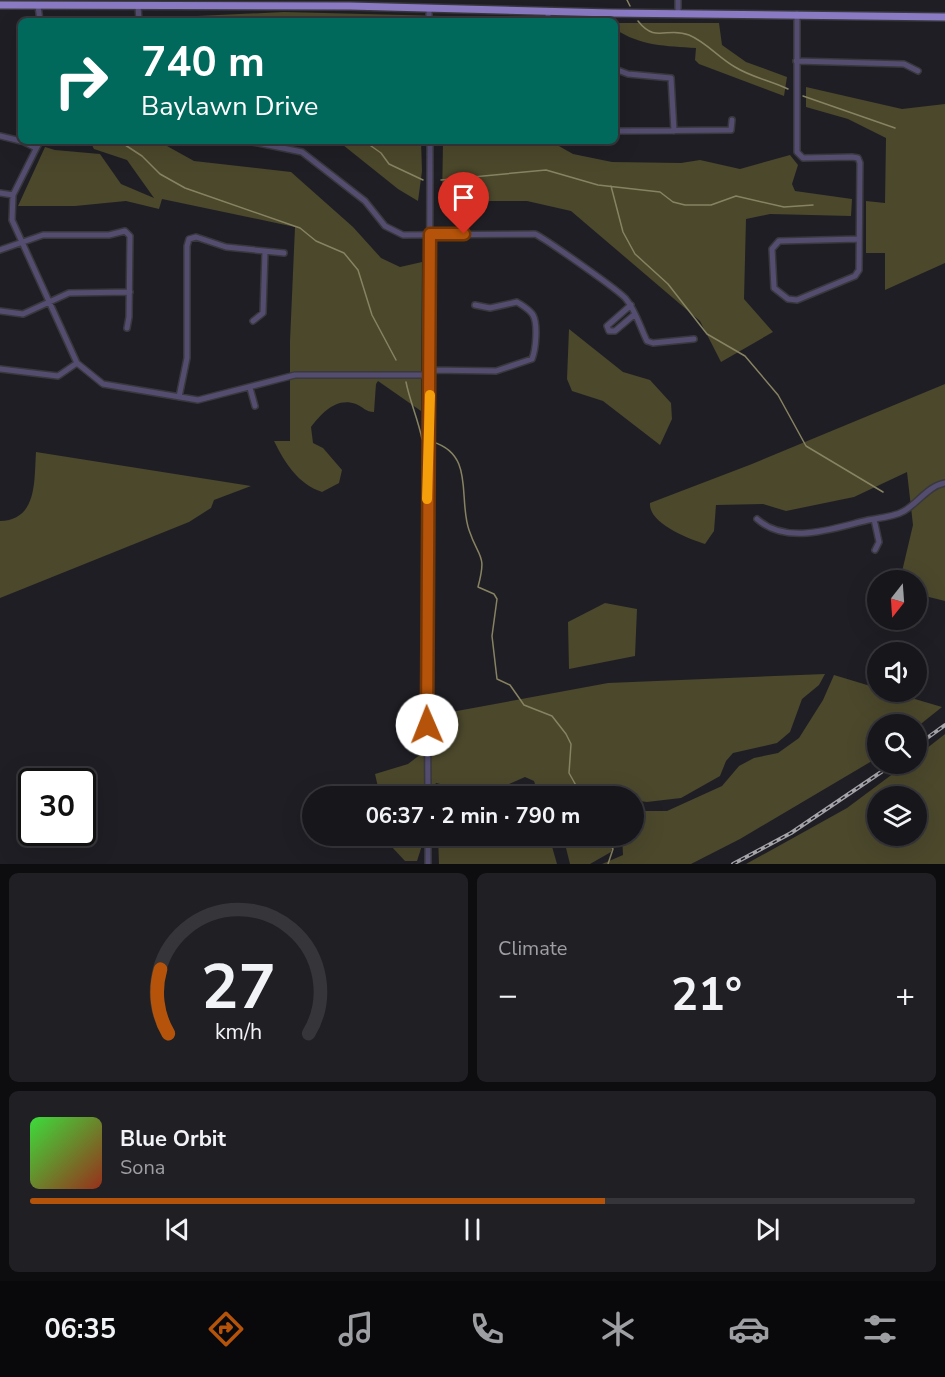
<!DOCTYPE html>
<html lang="en">
<head>
<meta charset="utf-8">
<style>
	:root { --surface:#17161b; --page:#201f24; --text:#f1f3f6; --muted:#9e9fa3; --line:#36353a; --accent:#b45309 }
	body { margin:0; font-family:"Nunito Sans",sans-serif; background:var(--page); color:var(--text); height:100vh; display:flex; flex-direction:column; font-size:22px; white-space:nowrap }
	* { box-sizing:border-box; margin:0 }
	p { font-size:20px; color:var(--muted) }
	.icon { flex:none; width:33px; height:33px; fill:none; stroke:currentColor; stroke-width:2; stroke-linecap:round; stroke-linejoin:round }
	.map { position:relative; height:864px; overflow:hidden }
	.sheet { display:flex; flex-direction:column; gap:9px; padding:9px; background:#0d0c0f; flex:1 }
	.sheet>* { flex:none }
	.hud { position:absolute; left:18px; top:18px; width:600px; height:126px; border-radius:9px; box-shadow:0 6px 24px #0002,0 0 0 2px var(--line); background:#00695c; color:#fff; overflow:hidden }
	.needle { width:39px; rotate:197deg }
	.tools { position:absolute; left:867px; top:570px; display:grid; gap:12px }
	.tools a { display:grid; place-items:center; width:60px; height:60px; border-radius:50%; background:var(--surface); box-shadow:0 6px 24px #0002,0 0 0 2px var(--line); font-size:30px }
	.speed { position:absolute; left:18px; top:768px; display:flex; gap:12px; font-size:30px; font-weight:700; text-align:center }
	.speed>* { display:grid; place-content:center; width:78px; height:78px; border-radius:50%; background:var(--surface); box-shadow:0 6px 24px #0002,0 0 0 2px var(--line); line-height:1 }
	.speed .limit { border:3px solid #111; border-radius:9px; background:#fff; color:#111 }
	.pin { position:absolute; display:grid; place-items:center; width:51px; height:51px; color:#fff; margin:-62px -26px; border-radius:50% 50% 50% 0; rotate:-45deg; box-shadow:0 0 6px #0007 }
	.pin .icon { rotate:45deg }
	.me { position:absolute; width:66px; margin:-33px; rotate:359deg; stroke-linejoin:round; filter:drop-shadow(0 0 4px #0008) }
	.turn { display:flex; align-items:center; gap:21px; height:126px; padding:0 24px; font-size:27px }
	.turn .icon { width:78px; height:78px; stroke-width:2.5 }
	.turn b { display:block; font-size:42px; line-height:51px }
	.big { font-size:45px; font-weight:700; line-height:1.1 }
	.sheet .card { flex:1; display:flex; flex-direction:column; justify-content:center; gap:9px; min-width:0; padding:0 21px; border-radius:9px; background:var(--page) }
	.sheet .dial { align-items:center; gap:0 }
	.dial svg { height:156px; overflow:visible; fill:none; stroke:var(--line); stroke-width:7; stroke-linecap:round; text-anchor:middle }
	.dial text { fill:var(--text); stroke:none }
	.song { display:flex; align-items:center; gap:18px }
	.cover { width:72px; height:72px; border-radius:9px; background:linear-gradient(135deg,hsl(120 70% 55%),hsl(10 70% 35%)) }
	.played { height:6px; border-radius:3px; background:linear-gradient(90deg,var(--accent) 65%,var(--line) 65%) }
	.keys { display:flex; justify-content:space-around; direction:ltr }
	.heat { display:flex; justify-content:space-between; align-items:center; font-size:33px; direction:ltr }
	.sheet .tiles { flex:1; display:grid; gap:9px; grid-template-columns:1fr 1fr }
	.card:last-child { grid-column:span 2 }
	.trip { position:absolute; left:302px; top:786px; width:342px; height:60px; border-radius:30px; background:var(--surface); box-shadow:0 6px 24px #0002,0 0 0 2px var(--line); font-weight:700; line-height:60px; text-align:center }
	.tabs { display:flex; height:96px; justify-content:space-around; align-items:center; background:#09090b; color:var(--muted) }
	.tabs .icon { width:42px; height:42px }
	.tabs .current { color:var(--accent) }
	.tabs b { font-size:27px; color:var(--text) }
	.map>svg:first-child { display:block }
	.green { fill:#4b482c; fill-rule:evenodd }
	.lines { fill:none; stroke-linecap:round; stroke-linejoin:round }
	.stream { stroke:#878362; stroke-width:1.5 }
	.minor-casing { stroke:#39383d; stroke-width:8 }
	.major-casing { stroke:#39383d; stroke-width:10 }
	.minor { stroke:#544d70; stroke-width:5 }
	.major { stroke:#8a7ac3; stroke-width:7 }
	.rail-casing { stroke:#a5a4a9; stroke-width:4 }
	.rail { stroke:#1f1e24; stroke-width:1.5; stroke-dasharray:4.5; stroke-linecap:butt }
	.route-casing { stroke:#753606; stroke-width:15 }
	.route { stroke:#b45309; stroke-width:10 }
	.slow { stroke:#f59e0b; stroke-width:10 }
</style>
</head>
<body>
<div class="map">
<svg width="945" height="864" viewBox="0 0 945 864">
	<rect width="100%" height="100%" fill="#1f1e24"/>
	<path class="green" d="M284,12L483,17L484,21H179L175,17Z
		M615,23H719L722,45L746,62L787,77L784,96L699,64L695,60L696,48C666,46 640,46 615,29Z
		M806,87L902,109L945,104V263L885,290V253H866V201L885,203L886,138L848,119L806,107Z
		M90,141H158L194,161L291,172L353,227L381,258L400,267L422,262L421,411L378,381L376,384L374,412C366,412 363,407 356,404C336,397 322,413 311,427L313,443L323,448L342,470L339,483L322,492C298,484 285,463 274,441H290V341L295,227L162,199L159,209L126,201L75,206H18L45,147L55,150L100,154L121,184L154,198L127,160L94,149Z
		M338,141H421L422,171L418,201L398,189Z
		M443,141H550L573,154L612,162L681,163L700,160L740,169L790,155L798,165L792,184L795,191L852,199L851,216L770,214L746,219L744,299L773,332L721,362L700,321L571,211L527,201H442Z
		M569,329L623,372L650,380L671,403L672,419L660,445L603,401L572,391L567,379Z
		M945,384V601L917,594L916,580H900L913,525L907,472L854,497L786,511L763,504L716,505L714,531L705,544C689,539 648,523 650,503L752,464Z
		M36,452L251,486L214,500L211,508L189,522L0,598V521C38,520 34,480 36,452Z
		M605,603L637,609L635,656L569,669L568,622Z
		M825,674L819,685L802,699L790,732L777,743L733,753L726,761L720,776L681,798L647,802L633,800V796H539L534,781L525,777L507,785L491,796L436,783L428,796H380L375,774L408,764L421,754L423,737L434,730L435,715L608,683Z
		M834,675L877,688L878,692H891L942,707L917,727L916,724H878L877,758L740,839L691,864H602L623,855L622,836H633V811H667L722,786L739,766L754,758L778,753L799,738L823,700Z
		M945,734V864H746L847,808L906,764H916L917,756ZM878,796H916V836H878Z
		M388,836H425L417,861H405L390,845Z
		M438,836H549L557,864H439Z
		M563,836H615L611,852L590,864H570Z"/>
	<g class="lines">
		<path class="stream" d="M627,0L630,6
			M67,19L69,21
			M193,20L196,21
			M638,21C656,44 667,26 689,35C706,42 719,58 735,67C751,77 771,81 788,89
			M803,96L895,128
			M119,141L142,156L160,174L185,188L300,228L316,241L344,253L358,270L372,315L396,360
			M364,141L381,153L389,164L423,180
			M441,180L546,170L598,185L660,192L673,202L685,205H711L736,196L784,207L813,205
			M611,186L623,232L635,254L668,284L707,334L745,356L778,395L806,446L883,492
			M406,382C410,402 418,419 422,439L425,440
			M433,442C475,455 458,498 469,530C479,560 487,553 478,587L494,594L497,599L492,636L497,679L510,685L524,705L552,716L566,734L571,744L569,773L582,796
			M605,836L613,849L608,864"/>
		<g class="minor-casing">
			<path id="minor" d="M678,0V14
				M38,6L40,21
				M138,6L139,21
				M429,9V21
				M797,14V152L803,158L852,157L858,158L860,163L859,270L855,276L797,300L788,299L774,288L772,249L779,241L859,239
				M548,21V11
				M796,61L904,64L918,71
				M615,69L628,74L671,78L674,131
				M615,131L731,130L732,120
				M0,136L21,141
				M22,141L36,148
				M40,141L13,195L12,220L77,363L103,384L198,400L295,375H430
				M248,141L302,152L365,201L385,226L403,235L535,234C544,238 620,291 626,299C636,311 640,327 647,341L653,343L694,339
				M0,193L13,195
				M0,250L43,235H109L125,231L130,236L129,317L127,328
				M631,305L607,326L609,331H615L635,314
				M0,311L23,314L69,293L130,292
				M253,321L263,313L265,252
				M0,369L58,376L77,363
				M430,370L496,371L532,359C536,349 538,324 533,315C529,309 523,306 517,302L490,308L475,305
				M250,388L255,406
				M179,397L187,358V246L189,239L196,237L226,247L284,253
				M757,519C787,546 834,528 868,520C879,518 894,517 904,511C918,503 928,486 945,483
				M874,519L879,542L875,550
				M428,796C426,578 430,360 430,141
				M428,836V864"/>
		</g>
		<g class="major-casing">
			<path id="major" d="M0,5L350,6L611,13L945,17"/>
		</g>
		<use href="#minor" class="minor"/>
		<use href="#major" class="major"/>
		<g class="rail-casing">
			<path id="rail" d="M916,746L945,725
				M733,864L791,833L893,764"/>
		</g>
		<use href="#rail" class="rail"/>
	</g>
	<g class="lines">
		<g class="route-casing">
			<path id="route" d="M427,725L430,234H464"/>
		</g>
		<use href="#route" class="route"/>
		<path class="slow" d="M427,499L430,395"/>
	</g>
</svg>
<div class="tools">
<a><svg class="needle" viewBox="-14 -14 28 28"><path d="M0-13l5 13h-10z" fill="#e53935"/><path d="M0 13l5-13h-10z" fill="#9e9fa3"/></svg></a>
<a><svg class="icon" aria-label="sound" viewBox="0 0 24 24"><path d="M4 9h4l5-4v14l-5-4H4zM17 9q2 3 0 6"/></svg></a>
<a><svg class="icon" aria-label="search" viewBox="0 0 24 24"><circle cx="10" cy="10" r="6"/><path d="M15 15l6 6"/></svg></a>
<a><svg class="icon" aria-label="layers" viewBox="0 0 24 24"><path d="M12 4l9 5-9 5-9-5zM3 14l9 5 9-5"/></svg></a>
</div>
<div class="speed"><div class="limit">30</div></div>
<div class="pin" style="left:464px;top:234px;background:#d93025"><svg class="icon" aria-label="arrive" viewBox="0 0 24 24"><path d="M6 21V4h12l-3 4 3 4H6"/></svg></div>
<svg class="me" style="left:427px;top:725px" viewBox="-20 -20 40 40"><circle r="19" fill="#fff"/><path d="M0-13L10 11 0 6-10 11z" fill="#b45309"/></svg>
<div class="trip">06:37 · 2 min · 790 m</div>
<div class="hud">
<div class="turn"><svg class="icon" aria-label="right" viewBox="0 0 24 24"><path d="M7 20v-9h11M14 6l5 5-5 5"/></svg><div><b>740 m</b>Baylawn Drive</div></div>
</div>
</div>
<section class="sheet">
<div class="tiles">
<div class="card dial"><svg viewBox="0 0 100 80">
<path d="M14 69A42 42 0 1 1 86 69"/>
<path d="M14 69A42 42 0 0 1 10 36" stroke="#b45309"/>
<text x="50" y="56" font-size="32" font-weight="700">27</text>
<text x="50" y="72" font-size="11">km/h</text>
</svg></div>
<div class="card"><p>Climate</p>
<div class="heat"><a>−</a><b class="big">21°</b><a>+</a></div>
</div>
<div class="card">
<div class="song"><i class="cover"></i><div><b>Blue Orbit</b><p>Sona</p></div></div>
<div class="played"></div>
<div class="keys"><svg class="icon" aria-label="previous" viewBox="0 0 24 24"><path d="M18 5L8 12l10 7zM5 5v14"/></svg><svg class="icon" aria-label="pause" viewBox="0 0 24 24"><path d="M8 5v14M16 5v14"/></svg><svg class="icon" aria-label="next" viewBox="0 0 24 24"><path d="M6 5l10 7-10 7zM19 5v14"/></svg></div>
</div>
</div>
</section>
<nav class="tabs">
<b>06:35</b>
<svg class="icon current" aria-label="directions" viewBox="0 0 24 24"><path d="M12 3l9 9-9 9-9-9zM9 14v-3h6M13 9l2 2-2 2"/></svg>
<svg class="icon" aria-label="music" viewBox="0 0 24 24"><path d="M9 18V5l10-2v13"/><circle cx="6" cy="18" r="3"/><circle cx="16" cy="16" r="3"/></svg>
<svg class="icon" aria-label="phone" viewBox="0 0 24 24"><path d="M5 4h4l2 5-3 2q2 4 5 5l2-3 5 2v4C11 20 4 13 5 4z"/></svg>
<svg class="icon" aria-label="climate" viewBox="0 0 24 24"><path d="M12 3v18M4 7l16 10M4 17L20 7"/></svg>
<svg class="icon" aria-label="car" viewBox="0 0 24 24"><path d="M5 17H2v-5l4-1 3-4h7l3 4 3 1v5h-3M9 17h6M6 11h13"/><circle cx="7" cy="17" r="2"/><circle cx="17" cy="17" r="2"/></svg>
<svg class="icon" aria-label="filters" viewBox="0 0 24 24"><path d="M4 7h16M4 17h16"/><circle cx="9" cy="7" r="2"/><circle cx="15" cy="17" r="2"/></svg>
</nav>
</body>
</html>
